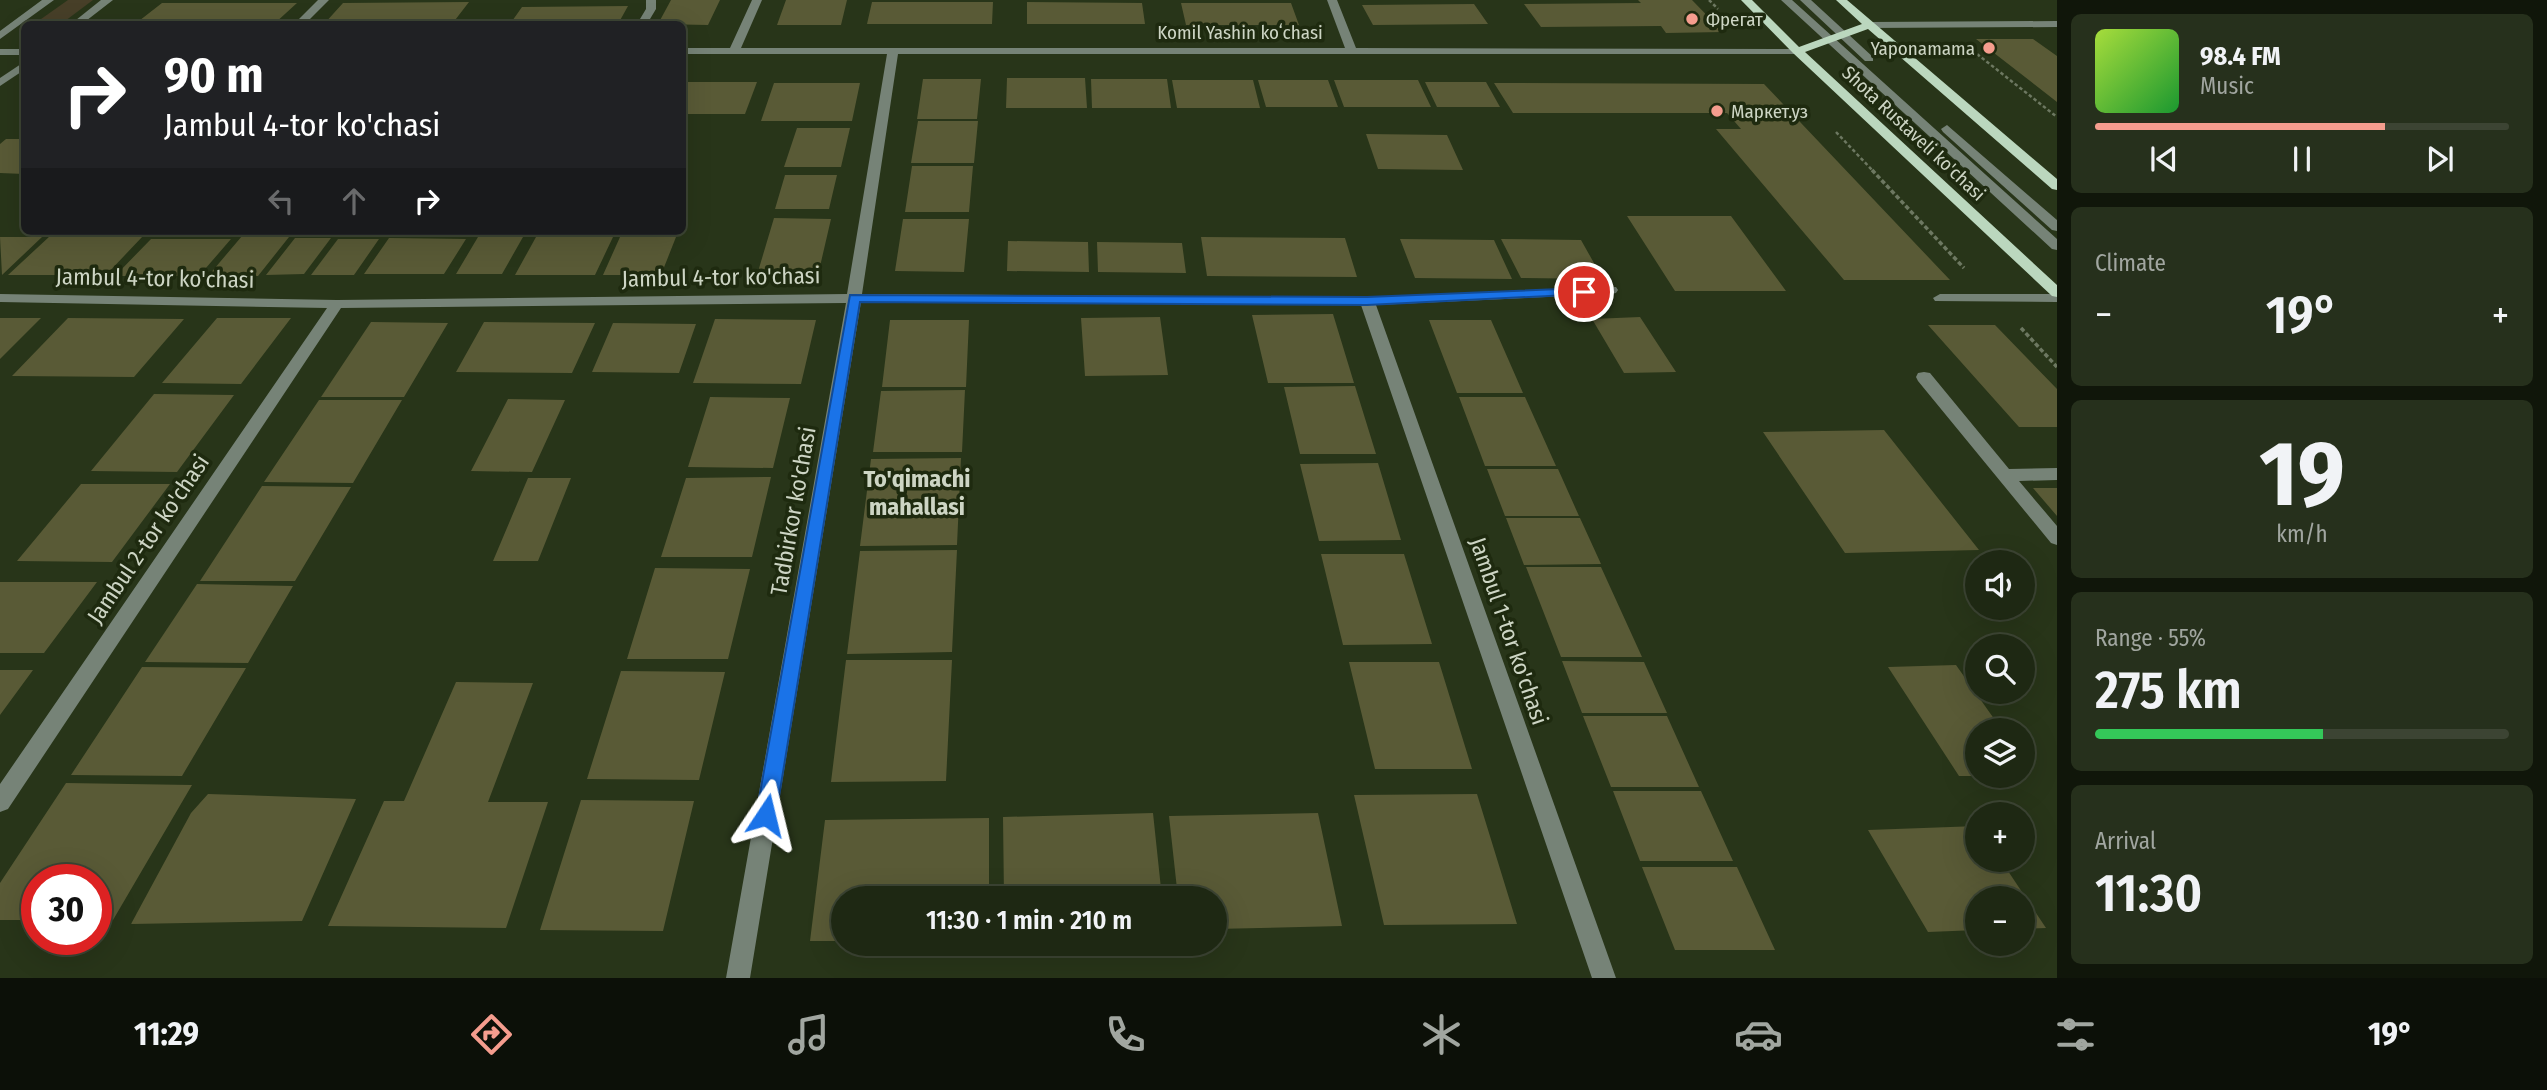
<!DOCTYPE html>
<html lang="en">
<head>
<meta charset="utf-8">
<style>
	:root { --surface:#1e2813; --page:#26301c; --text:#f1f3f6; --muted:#a1a6a0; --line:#3c4433; --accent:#f59d8e }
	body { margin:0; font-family:"Fira Sans Condensed",sans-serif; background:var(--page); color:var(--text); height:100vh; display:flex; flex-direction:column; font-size:26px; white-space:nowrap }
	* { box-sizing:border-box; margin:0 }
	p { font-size:23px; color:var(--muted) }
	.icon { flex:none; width:38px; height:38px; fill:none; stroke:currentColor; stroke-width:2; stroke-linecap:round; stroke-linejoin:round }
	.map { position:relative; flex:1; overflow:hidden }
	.panel { display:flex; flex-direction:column; gap:14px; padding:14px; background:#10160a; width:490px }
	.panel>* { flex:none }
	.guide { position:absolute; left:21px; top:21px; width:665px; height:214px; border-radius:10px; box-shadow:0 7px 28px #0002,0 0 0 2px var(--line); background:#202124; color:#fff; overflow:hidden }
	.fabs { position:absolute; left:1965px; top:550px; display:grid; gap:14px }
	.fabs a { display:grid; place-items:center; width:70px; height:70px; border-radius:50%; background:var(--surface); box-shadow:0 7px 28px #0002,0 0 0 2px var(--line); font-size:35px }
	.speed { position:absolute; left:21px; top:864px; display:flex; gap:14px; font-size:35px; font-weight:700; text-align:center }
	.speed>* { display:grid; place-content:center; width:91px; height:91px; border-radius:50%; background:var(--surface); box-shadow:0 7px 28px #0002,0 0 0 2px var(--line); line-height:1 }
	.speed .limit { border:10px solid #d22; background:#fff; color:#111 }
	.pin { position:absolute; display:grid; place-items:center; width:60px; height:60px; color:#fff; margin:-30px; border:4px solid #fff; border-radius:50%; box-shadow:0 2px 7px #0007 }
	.me { position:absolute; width:77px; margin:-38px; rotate:10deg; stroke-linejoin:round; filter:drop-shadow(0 0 5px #0008) }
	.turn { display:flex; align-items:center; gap:24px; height:147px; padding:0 28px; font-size:32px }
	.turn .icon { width:91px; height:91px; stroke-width:2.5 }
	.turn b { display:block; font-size:49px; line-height:60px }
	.lanes { display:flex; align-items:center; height:66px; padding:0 28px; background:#0003; justify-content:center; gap:35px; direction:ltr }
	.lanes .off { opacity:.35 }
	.big { font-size:52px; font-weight:600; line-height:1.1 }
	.panel .widget { flex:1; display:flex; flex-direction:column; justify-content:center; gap:10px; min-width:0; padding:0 24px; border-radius:10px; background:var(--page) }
	.panel .dial { align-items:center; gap:0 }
	.dial b { font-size:91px; line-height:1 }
	.song { display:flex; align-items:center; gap:21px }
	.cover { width:84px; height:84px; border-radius:10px; background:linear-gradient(135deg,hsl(80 70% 55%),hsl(130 70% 35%)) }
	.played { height:7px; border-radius:4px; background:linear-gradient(90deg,var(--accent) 70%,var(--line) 70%) }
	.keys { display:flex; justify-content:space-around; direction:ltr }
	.heat { display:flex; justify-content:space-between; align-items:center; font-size:38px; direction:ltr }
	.charge { height:10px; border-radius:5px; background:linear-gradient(90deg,#34c759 55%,var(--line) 0) }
	.trip { position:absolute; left:831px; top:886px; width:396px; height:70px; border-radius:35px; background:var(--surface); box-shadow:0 7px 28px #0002,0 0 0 2px var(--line); font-weight:600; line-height:70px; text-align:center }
	.dock { display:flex; height:112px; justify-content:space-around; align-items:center; background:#0c1008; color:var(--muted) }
	.dock .icon { width:49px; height:49px }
	.dock .active { color:var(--accent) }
	.dock b { font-size:32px; color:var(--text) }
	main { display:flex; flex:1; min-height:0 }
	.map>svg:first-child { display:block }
	.green { fill:#473f28 }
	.building { fill:#595a36 }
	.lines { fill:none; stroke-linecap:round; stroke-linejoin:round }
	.path-far1 { stroke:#6d7861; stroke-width:2.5; stroke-dasharray:3.5 2.5; stroke-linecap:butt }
	.path { stroke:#6d7861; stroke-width:3.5; stroke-dasharray:4.5 2.5; stroke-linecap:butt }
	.minor { fill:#768377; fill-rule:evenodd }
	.major { fill:#bbd7be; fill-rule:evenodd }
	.route { fill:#1a73e8; stroke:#114b97; stroke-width:2 }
	.poi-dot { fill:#f59d8e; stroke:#1e2a0f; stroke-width:2.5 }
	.labels { text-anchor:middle; stroke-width:7; stroke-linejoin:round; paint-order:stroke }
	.far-poi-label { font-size:19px; fill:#cdd5c4; stroke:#1e2a0f; text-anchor:start }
	.far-street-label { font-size:19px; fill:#cdd5c4; stroke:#1e2a0f }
	.street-label { font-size:23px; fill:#cdd5c4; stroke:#1e2a0f }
	.neighbourhood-label { font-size:24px; font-weight:bold; fill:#cdd5c4; stroke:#1e2a0f }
</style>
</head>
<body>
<main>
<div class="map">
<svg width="2057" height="978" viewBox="0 0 2057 978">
	<rect width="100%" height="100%" fill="#283519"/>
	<path class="green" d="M68,0H93L61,24H34Z"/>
	<path class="building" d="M671,0H720L708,25L658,24Z
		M786,0H847L841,25H777Z
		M1638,0H1692L1723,32L1666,33L1661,26L1541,27L1524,4L1641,3Z
		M469,2L452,24H324L343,3Z
		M872,2H993L992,24H867Z
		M1027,2L1142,3L1145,24H1027Z
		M162,3H297L274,24H135Z
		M1181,3H1291L1299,25H1186Z
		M1474,4L1488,24L1373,25L1362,5Z
		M628,6L618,24H510L522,7Z
		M1976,39H2033L2057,56V102Z
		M1007,78H1085L1087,108H1006Z
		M923,79H981L977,119H917Z
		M1091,79H1167L1171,108H1092Z
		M1172,80H1253L1260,108H1177Z
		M1258,80H1328L1338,107H1266Z
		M1334,80H1418L1431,107H1344Z
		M682,82H757L745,114H682Z
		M1425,82H1486L1500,107H1437Z
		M774,83H860L852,121H761Z
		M1494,83L1764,84L1950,280H1844L1716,129H1741L1727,113H1513Z
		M918,121H978L974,163H911Z
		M797,128H850L841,167H784Z
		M1366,134L1447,135L1463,170L1378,169Z
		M6,139H24V174L0,173V144Z
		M912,166H973L969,212H905Z
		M785,175H837L829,209H775Z
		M1627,216H1731L1786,291H1675Z
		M774,218L831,219L818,275H757Z
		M903,219H969L964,272L895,271Z
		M50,236H143L106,275H8Z
		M242,236L289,237L258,276L209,275Z
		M0,237H42L2,275Z
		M478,237H523L502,274H456Z
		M536,237H613L595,275H515Z
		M620,237H676L661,275H603Z
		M1201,237L1345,238L1357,277L1207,276Z
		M295,238H331L304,274L266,275Z
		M389,238L466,239L444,274H364Z
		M151,239H231L199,276H115Z
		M338,239H379L354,275H311Z
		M1400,239L1494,240L1512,279L1415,278Z
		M1501,239L1581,240L1603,279L1521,278Z
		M1008,241L1088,242L1089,272L1007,271Z
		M1097,242L1182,243L1186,273L1098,272Z
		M1333,314L1354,383H1268L1252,315Z
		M1160,317L1168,375L1085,376L1081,318Z
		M1640,317L1676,372L1624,373L1592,319Z
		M0,318H41L0,359Z
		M68,318L184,319L134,377L12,376Z
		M217,318H291L241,384L162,383Z
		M715,319L816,320L801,384L693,383Z
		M890,320H969L966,387H882Z
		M1429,320H1491L1523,393H1457Z
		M371,322L448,323L404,397H321Z
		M484,322L595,323L572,373L456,372Z
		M613,323L696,324L679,373L592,372Z
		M1928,325H1995L2057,389V427H2019Z
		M1355,386L1376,454H1300L1284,387Z
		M965,390L962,452H873L881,391Z
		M154,394L234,395L177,472L91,471Z
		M710,397L790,398L773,468L688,467Z
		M1459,397H1525L1556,466H1485Z
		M508,399L565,400L532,472L471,471Z
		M319,400H402L353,483L264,482Z
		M1884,430L1979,550L1845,553L1763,432Z
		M961,458L957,545L860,546L871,459Z
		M1378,463L1401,540L1319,541L1300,464Z
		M1487,469H1558L1579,516H1505Z
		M771,477L752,557H661L686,478Z
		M528,478H571L538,561H493Z
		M81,484H170L112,562L17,561Z
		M262,486L351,487L295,581H200Z
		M2033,488H2057V516Z
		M1506,518H1580L1601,564L1524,565Z
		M957,550L952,652L847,654L860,551Z
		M1321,554H1404L1432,644L1343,645Z
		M1526,567H1601L1642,657H1561Z
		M655,568L750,569L728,659H627Z
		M0,582H97L44,653H0Z
		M197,584L293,586L248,663L145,662Z
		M846,660H952L946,781L831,782Z
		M1562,661L1644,662L1667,713H1582Z
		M1349,662H1439L1472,769H1375Z
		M1956,665L2002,730H1978V776H1959L1888,667Z
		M142,667L246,668L182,776L71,775Z
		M0,670H33L0,715Z
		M621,671L725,672L699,780L587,779Z
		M456,682L533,683L488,802H548L506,928L328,926L384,801H404Z
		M1583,716H1667L1699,787H1611Z
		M66,783L192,785L113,920H96V880H37V920H0V883Z
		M1613,791H1701L1733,861H1640Z
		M208,794L356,799L302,921L131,924L191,813Z
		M1477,794L1517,924L1384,925L1354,795Z
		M581,800L694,801L663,931L540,930Z
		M1153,813L1162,898H1004L1003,817Z
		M1318,813L1342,926L1214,929V898H1178L1169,816Z
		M989,818V898H844V941H810L825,820Z
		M1978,826V859H2000L2046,928L2023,929V898H1978V930L1928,932L1868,830Z
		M1642,867H1737L1775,950H1675Z"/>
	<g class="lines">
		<path class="path-far1" d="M1709,0L1718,9
			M1977,54L2057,117
			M1836,132L1874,172"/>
		<path class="path" d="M1872,170L1964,268
			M2021,328L2057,367"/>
		<path class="minor" d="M42,0H54L0,39V31Z
			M101,0H113L82,24H71Z
			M318,0H329L305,24H294Z
			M646,0H656V9L647,24H637L646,9Z
			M752,0H762L741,48H1345L1327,0H1337L1356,48L1801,49L1803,51L1797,54H898L862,294L1367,297L1616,287L1618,290L1616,293L1611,294L1376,305L1616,978H1592L1361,305L861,302L750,978H726L846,303L341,308L8,809L0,812V784L327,308L0,302V294L337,300L847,294L887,54H682V48H730Z
			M1781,0H1792L2057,239V250L2052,249Z
			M1800,0H1811L1873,57V61H1865Z
			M2057,21V27L1869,28L1864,25L1869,22Z
			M0,49H24V55H0Z
			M24,62V70L0,86V78Z
			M1947,125L2057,220V231L2052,230L1943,132L1941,129Z
			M1940,294H2057V302L1935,301L1933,298Z
			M1924,372L1930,373L2009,469L2057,468V480L2019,481L2057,526V545L2051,543L1918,381L1916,377L1918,373Z"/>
		<path class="major" d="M1741,0H1752L1799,47L1862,24L1836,0H1847L2057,179V190L2052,189L1868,29L1805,52L2057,285V297L2052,296L1793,53Z"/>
	</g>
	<path class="route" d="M1584,288L1591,292L1589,294L1367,305L860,302L776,815L773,821L766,824L759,821L756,815L850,295L1367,297Z"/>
	<g class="poi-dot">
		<circle cx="1692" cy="19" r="7"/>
		<circle cx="1989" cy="48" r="7"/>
		<circle cx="1717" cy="111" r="7"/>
	</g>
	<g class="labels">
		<g class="far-poi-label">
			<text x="1706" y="26">Фрегат</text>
			<text x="1975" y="55" text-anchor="end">Yaponamama</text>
			<text x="1731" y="118">Маркет.уз</text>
		</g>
		<g class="far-street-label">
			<text x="1240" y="39">Komil Yashin koʻchasi</text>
			<text transform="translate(1914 133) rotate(43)" y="7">Shota Rustaveli ko'chasi</text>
		</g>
		<g class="street-label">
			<text transform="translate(721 277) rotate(-1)" y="8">Jambul 4-tor ko'chasi</text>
			<text transform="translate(155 278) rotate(1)" y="8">Jambul 4-tor ko'chasi</text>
			<text transform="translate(793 511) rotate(-80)" y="8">Tadbirkor ko'chasi</text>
			<text transform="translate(148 539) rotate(-56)" y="8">Jambul 2-tor ko'chasi</text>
			<text transform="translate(1509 631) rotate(71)" y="8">Jambul 1-tor ko'chasi</text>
		</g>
		<g class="neighbourhood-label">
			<text x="917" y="487">To'qimachi<tspan x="917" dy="28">mahallasi</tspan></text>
		</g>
	</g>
</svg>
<div class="fabs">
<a><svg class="icon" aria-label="sound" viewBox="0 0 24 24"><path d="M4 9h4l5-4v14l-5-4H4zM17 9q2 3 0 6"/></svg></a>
<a><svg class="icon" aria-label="search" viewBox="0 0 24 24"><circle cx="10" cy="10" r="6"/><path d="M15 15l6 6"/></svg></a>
<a><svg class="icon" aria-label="layers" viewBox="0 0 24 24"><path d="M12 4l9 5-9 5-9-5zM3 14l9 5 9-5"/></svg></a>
<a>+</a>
<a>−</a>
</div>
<div class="speed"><div class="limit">30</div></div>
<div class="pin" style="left:1584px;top:292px;background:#d93025"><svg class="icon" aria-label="arrive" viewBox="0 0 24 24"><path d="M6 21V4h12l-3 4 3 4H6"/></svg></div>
<svg class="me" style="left:766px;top:815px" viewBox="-20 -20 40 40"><path d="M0-17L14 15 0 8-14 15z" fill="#1a73e8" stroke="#fff" stroke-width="4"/></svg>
<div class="trip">11:30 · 1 min · 210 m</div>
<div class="guide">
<div class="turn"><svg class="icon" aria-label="right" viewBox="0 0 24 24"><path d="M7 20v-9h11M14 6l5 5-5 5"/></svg><div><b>90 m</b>Jambul 4-tor ko'chasi</div></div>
<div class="lanes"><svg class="icon off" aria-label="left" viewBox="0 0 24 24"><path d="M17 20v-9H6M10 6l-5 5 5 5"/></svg><svg class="icon off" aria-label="ahead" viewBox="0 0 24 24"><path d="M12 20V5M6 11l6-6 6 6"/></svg><svg class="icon" aria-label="right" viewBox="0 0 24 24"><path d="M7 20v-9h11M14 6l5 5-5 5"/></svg></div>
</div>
</div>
<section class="panel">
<div class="widget">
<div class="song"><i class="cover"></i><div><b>98.4 FM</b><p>Music</p></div></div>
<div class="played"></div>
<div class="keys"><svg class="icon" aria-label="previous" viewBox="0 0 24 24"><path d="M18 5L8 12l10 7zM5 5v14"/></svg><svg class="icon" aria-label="pause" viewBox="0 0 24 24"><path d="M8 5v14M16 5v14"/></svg><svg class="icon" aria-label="next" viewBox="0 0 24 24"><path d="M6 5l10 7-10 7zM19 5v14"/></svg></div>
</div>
<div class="widget"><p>Climate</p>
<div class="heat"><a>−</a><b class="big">19°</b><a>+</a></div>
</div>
<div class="widget dial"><b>19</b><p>km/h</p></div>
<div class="widget"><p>Range · 55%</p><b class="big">275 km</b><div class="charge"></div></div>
<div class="widget"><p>Arrival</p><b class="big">11:30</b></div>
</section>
</main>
<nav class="dock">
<b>11:29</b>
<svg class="icon active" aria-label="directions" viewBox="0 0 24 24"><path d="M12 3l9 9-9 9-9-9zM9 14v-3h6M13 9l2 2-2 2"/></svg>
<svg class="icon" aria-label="music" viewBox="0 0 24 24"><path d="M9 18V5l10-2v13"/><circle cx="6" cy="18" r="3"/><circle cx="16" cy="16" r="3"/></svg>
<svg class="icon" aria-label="phone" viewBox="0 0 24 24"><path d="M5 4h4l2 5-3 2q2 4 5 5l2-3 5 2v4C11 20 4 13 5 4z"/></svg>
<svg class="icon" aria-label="climate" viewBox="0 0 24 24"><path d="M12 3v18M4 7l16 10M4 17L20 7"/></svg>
<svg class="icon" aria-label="car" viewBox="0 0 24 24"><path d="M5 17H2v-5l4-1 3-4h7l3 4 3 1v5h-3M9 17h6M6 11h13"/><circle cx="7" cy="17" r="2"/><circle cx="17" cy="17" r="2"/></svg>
<svg class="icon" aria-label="filters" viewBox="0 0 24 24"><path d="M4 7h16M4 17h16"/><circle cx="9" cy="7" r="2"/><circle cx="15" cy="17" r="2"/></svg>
<b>19°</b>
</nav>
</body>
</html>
